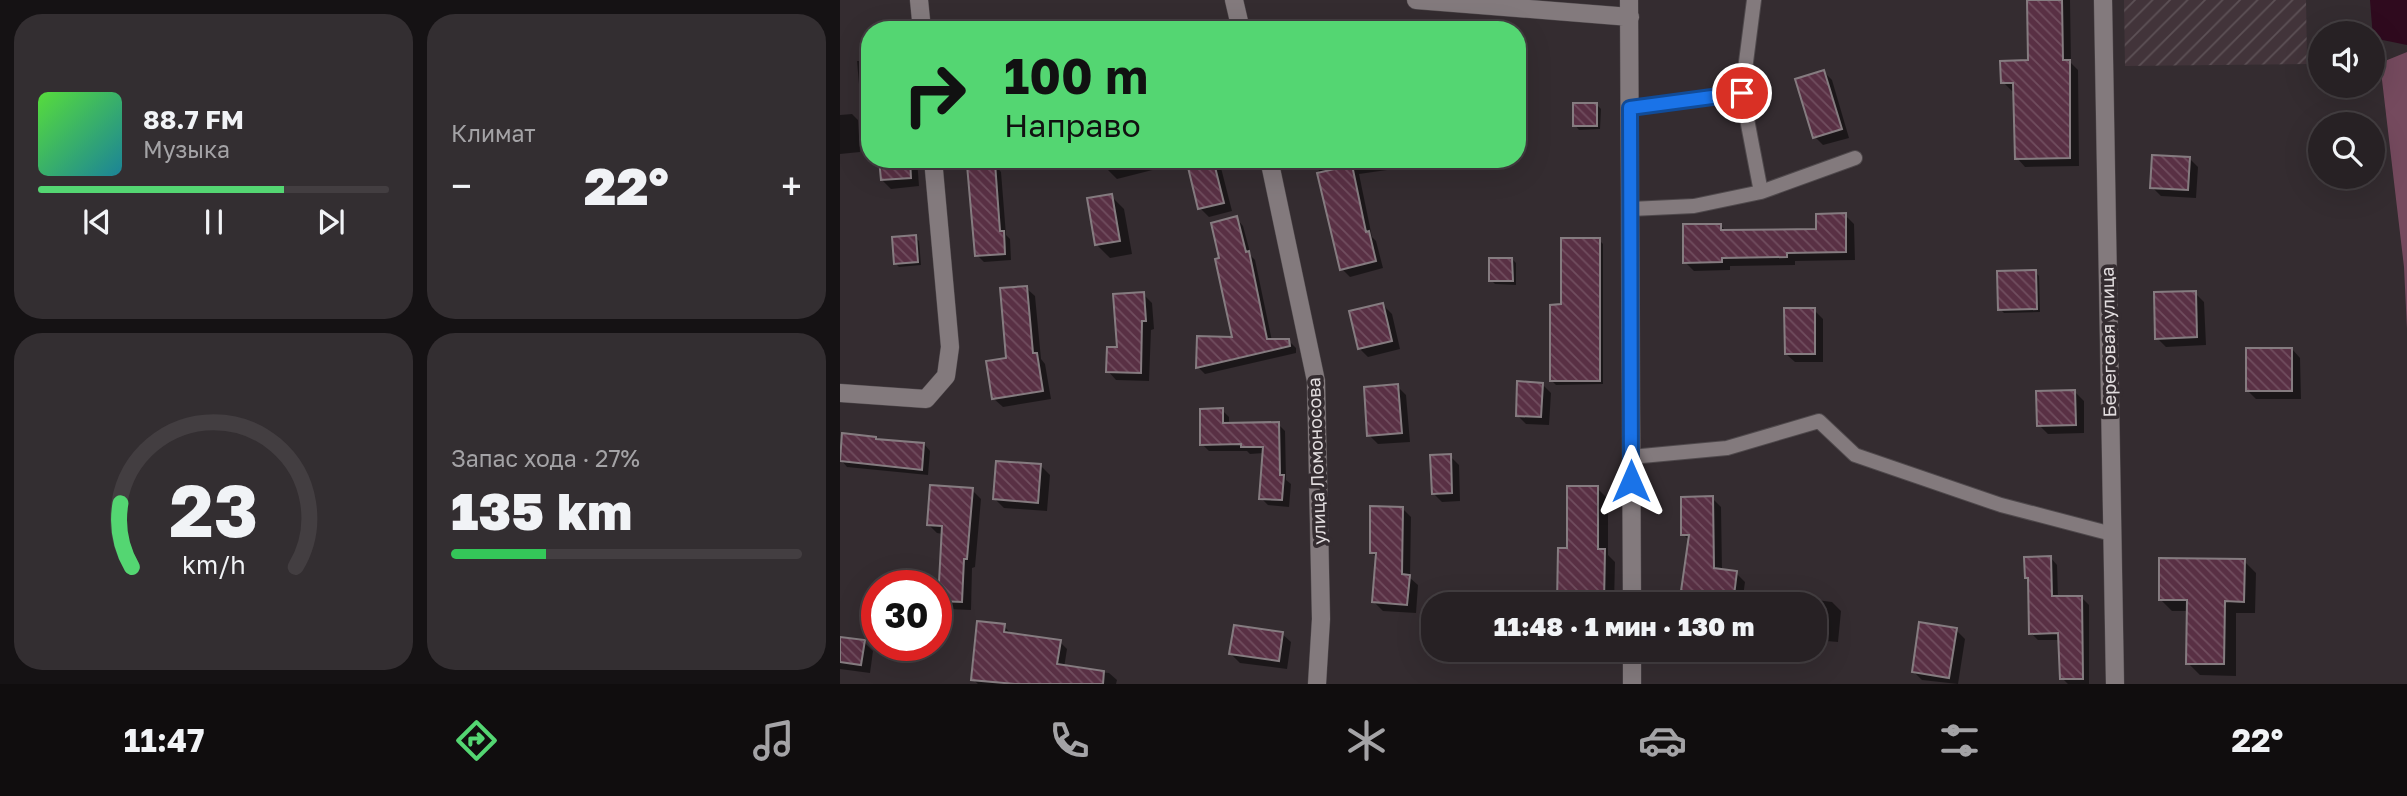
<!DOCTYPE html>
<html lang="ru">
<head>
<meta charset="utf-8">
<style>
	:root { --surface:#272124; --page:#332e31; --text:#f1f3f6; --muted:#a4a3a6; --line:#433e41; --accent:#54d672 }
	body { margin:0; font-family:"Golos Text",sans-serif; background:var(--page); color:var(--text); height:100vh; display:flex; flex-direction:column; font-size:26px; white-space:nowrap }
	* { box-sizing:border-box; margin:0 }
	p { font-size:23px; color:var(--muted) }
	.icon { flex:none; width:38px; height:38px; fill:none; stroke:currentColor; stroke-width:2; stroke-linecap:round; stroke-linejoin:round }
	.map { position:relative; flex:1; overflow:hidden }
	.drawer { display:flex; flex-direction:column; gap:14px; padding:14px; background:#151214; width:840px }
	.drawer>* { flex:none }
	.guide { position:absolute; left:21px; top:21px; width:665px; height:147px; border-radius:28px; box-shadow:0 7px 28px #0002,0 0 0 2px var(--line); background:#54d672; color:#111; overflow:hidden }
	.fabs { position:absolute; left:1468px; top:21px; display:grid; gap:14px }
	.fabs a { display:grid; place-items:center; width:77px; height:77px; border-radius:50%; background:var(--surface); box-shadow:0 7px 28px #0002,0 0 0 2px var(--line); font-size:35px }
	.speed { position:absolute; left:21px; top:570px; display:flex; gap:14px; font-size:35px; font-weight:700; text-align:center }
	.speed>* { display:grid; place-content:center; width:91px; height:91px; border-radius:50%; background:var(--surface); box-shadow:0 7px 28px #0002,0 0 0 2px var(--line); line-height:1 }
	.speed .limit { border:10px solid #d22; background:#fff; color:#111 }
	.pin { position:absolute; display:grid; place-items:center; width:60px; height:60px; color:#fff; margin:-30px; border:4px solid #fff; border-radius:50%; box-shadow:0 2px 7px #0007 }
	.me { position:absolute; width:77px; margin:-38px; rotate:0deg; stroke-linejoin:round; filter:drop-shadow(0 0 5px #0008) }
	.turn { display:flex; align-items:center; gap:24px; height:147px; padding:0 28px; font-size:32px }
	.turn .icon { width:91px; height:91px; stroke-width:2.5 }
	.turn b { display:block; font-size:49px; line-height:60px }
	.big { font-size:52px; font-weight:800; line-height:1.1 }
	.drawer .card { flex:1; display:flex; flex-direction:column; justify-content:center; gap:10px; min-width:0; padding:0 24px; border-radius:28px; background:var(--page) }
	.drawer .dial { align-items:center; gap:0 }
	.dial svg { height:182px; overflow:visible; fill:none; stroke:var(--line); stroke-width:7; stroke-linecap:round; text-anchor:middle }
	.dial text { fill:var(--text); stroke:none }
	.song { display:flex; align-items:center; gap:21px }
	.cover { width:84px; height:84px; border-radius:10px; background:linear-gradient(135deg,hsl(110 70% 55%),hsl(190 70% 35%)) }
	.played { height:7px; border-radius:4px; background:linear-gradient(90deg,var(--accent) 70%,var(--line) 70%) }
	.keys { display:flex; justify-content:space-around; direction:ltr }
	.heat { display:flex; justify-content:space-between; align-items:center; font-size:38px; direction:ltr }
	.charge { height:10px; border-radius:5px; background:linear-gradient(90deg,#34c759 27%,var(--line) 0) }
	.drawer .tiles { flex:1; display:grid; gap:14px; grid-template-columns:repeat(2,1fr) }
	.trip { position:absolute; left:581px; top:592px; width:406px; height:70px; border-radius:28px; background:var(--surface); box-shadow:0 7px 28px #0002,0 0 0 2px var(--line); font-weight:800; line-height:70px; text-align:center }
	.menu { display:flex; height:112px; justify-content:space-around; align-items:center; background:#100d0e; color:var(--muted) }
	.menu .icon { width:49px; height:49px }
	.menu .current { color:var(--accent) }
	.menu b { font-size:32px; color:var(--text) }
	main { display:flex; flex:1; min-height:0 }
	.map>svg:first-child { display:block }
	.industrial { fill:url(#industrial-furrows) }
	.grass { fill:#754a5e }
	.water { fill:#2f0a1e }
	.shadow { fill:#0007 }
	.building { fill:url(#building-back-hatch); stroke:#857c80; stroke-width:2 }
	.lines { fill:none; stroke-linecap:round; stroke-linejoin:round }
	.service-casing { stroke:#4f494c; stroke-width:16 }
	.minor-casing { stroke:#4f494c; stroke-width:19 }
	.service { stroke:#837a7d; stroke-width:14 }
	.minor { stroke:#837a7d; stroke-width:18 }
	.route-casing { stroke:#114b97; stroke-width:18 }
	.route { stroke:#1a73e8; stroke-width:12 }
	.labels { text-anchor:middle; stroke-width:7; stroke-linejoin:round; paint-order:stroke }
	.street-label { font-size:18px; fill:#e2dddf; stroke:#342c30 }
</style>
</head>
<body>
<main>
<section class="drawer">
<div class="tiles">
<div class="card">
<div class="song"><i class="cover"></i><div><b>88.7 FM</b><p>Музыка</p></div></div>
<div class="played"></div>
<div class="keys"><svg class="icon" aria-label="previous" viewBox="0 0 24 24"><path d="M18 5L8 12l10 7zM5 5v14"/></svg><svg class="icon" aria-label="pause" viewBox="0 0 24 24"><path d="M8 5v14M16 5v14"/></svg><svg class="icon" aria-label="next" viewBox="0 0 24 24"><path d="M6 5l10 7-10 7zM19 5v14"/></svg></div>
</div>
<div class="card"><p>Климат</p>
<div class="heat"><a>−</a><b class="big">22°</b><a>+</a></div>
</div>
<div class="card dial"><svg viewBox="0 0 100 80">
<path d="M14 69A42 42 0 1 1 86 69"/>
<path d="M14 69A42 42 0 0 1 9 41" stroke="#54d672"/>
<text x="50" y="56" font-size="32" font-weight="700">23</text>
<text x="50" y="72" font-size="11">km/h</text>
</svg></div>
<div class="card"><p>Запас хода · 27%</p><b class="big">135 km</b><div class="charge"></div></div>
</div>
</section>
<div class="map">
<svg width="1567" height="684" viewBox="0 0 1567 684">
	<defs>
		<pattern id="industrial-furrows" width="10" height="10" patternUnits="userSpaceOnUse" patternTransform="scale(1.75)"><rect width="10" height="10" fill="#42343a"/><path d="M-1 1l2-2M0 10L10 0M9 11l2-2" fill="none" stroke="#5d5156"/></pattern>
		<pattern id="building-back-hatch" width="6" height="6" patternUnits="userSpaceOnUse" patternTransform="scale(1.75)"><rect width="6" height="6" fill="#593044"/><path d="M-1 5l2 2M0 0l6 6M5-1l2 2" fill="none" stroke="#714e5f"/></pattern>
	</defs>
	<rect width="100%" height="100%" fill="#342c30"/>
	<path class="industrial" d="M1284,0H1466L1467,64L1285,66Z"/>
	<path class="grass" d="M1567,52V329L1564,267L1540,63Z"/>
	<path class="water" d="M1530,0H1567V45L1533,38Z"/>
	<path class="shadow" d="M1188,0H1230L1231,63L1238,70L1239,166L1185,167L1177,158L1175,91H1172L1163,82L1190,62Z
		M17,61H30V116L21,107Z
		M984,72L992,80L1009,138L983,145L975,137Z
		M757,105L761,109L760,129L739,130L735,125Z
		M12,114L18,120L20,152L0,154V115Z
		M1349,158L1358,167L1356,198L1321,196L1312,187Z
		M41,159H77L79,186L51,189L42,180Z
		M266,159H383L379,160L392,211L369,217L360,208L350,168L346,169L340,163L277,179L268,170Z
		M476,159H552L554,169L519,174L532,237L536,241L543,268L510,277L502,269Z
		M155,165L161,172L166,235L170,239L171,260L144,262L137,255Z
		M271,196L284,209L292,254L270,258L257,245Z
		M1005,215L1014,224L1015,260L955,261V265L890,266V270L854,271L845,262L881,226L887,232L978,230Z
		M396,218L403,226L411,256L415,260L432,341H449L456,348V353L365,374L358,367L394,339L381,259Z
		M75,237L79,241L81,265L59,267L55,263Z
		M759,240L763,244V384L716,385L712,381L723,306Z
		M672,259L676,263V285L655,284L651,280Z
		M1195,272L1199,276L1200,312L1164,313L1160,309Z
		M186,288L195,296L201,359L205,364L211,399L163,407L154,399L168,360Z
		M1355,293L1364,302L1366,345L1326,347L1317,338Z
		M303,294L312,303L314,329L311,330L309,381L276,380L268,371Z
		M543,305L552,314L560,349L528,357L519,348Z
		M974,310L983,319V362H955L946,354Z
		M1452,349L1460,358L1461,399H1416L1407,390Z
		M702,384L711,393L709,425L686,424L678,416Z
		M557,386L566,395L570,442L538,444L529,435Z
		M1235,392L1244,401V433L1208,434L1199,425Z
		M382,410L389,417V424H438L445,431L446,480L451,484L449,507L428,505L421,498L424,453L410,454L407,451H369L362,444Z
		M38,441L84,444L90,451L88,475L7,467L1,460Z
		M610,456L619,465L620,501L602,502L593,493Z
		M201,466L210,475L207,511L164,508L155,499Z
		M757,488L768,499V555L775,562L774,604H708V594L719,595L729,550Z
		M132,490L141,499L135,567L132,568L131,610L108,609L99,600L103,534L97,533L88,524Z
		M872,498L881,507L882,571L896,573L905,582L902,604H848L842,597L850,541L843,534Z
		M562,508L571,517L570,578L578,585L576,613L543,611L534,602L537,558L531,552Z
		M1210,557L1217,565L1218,598L1241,597L1249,605V684H1228L1222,678L1220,640H1198L1191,633L1190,581L1186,578Z
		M1404,561L1416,573L1415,613H1396V676L1360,675L1348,663V611H1332L1320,599Z
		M969,599L992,602L1001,611L998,642L975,640V604H969Z
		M164,626L171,634L220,642L227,649L224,668L269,673L277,680L276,684H138L133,679Z
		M1116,630L1125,639L1118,684L1082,680L1073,671Z
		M442,634L451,642L447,669L400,663L391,654Z
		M0,639L24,642L33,651L30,673L0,669Z
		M713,649H776V656L717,654Z"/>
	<path class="building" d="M1187,0H1222L1223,60H1230V158L1175,159L1173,83H1161L1160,61L1188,60Z
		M984,70L1002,129L973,138L955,79Z
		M733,103H757V126H733Z
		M1312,155L1350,157L1348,190L1310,188Z
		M39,159H70L71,178L41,180Z
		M346,159H373L384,203L358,209Z
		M155,163L160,231H164L165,254L135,256L127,165Z
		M512,165L526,232L529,231L536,261L500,270L477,173Z
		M272,194L280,241L255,245L247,198Z
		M1006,213V252L947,253V257L882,258V262L843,263V224H881V230L976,229V214Z
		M397,216L406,252L409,251L427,339H449L450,346L356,368L357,336L392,337L375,259L379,258L371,223Z
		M76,235L78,262L54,264L52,237Z
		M721,238H760V381H710V305L721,304Z
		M649,258H672L673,281H649Z
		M1196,270L1197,309L1158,310L1157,271Z
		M187,286L193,353H197L203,391L152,399L146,361L166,358L160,288Z
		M1356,291L1357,337L1315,339L1314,292Z
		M304,292L306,321H302L301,373L266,372L267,347H277L273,294Z
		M543,303L552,341L518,349L509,311Z
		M944,308H975V354H945Z
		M1406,348H1452V391H1406Z
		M677,381L703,383L701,417L676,416Z
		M558,384L562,433L527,436L524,387Z
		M1235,390L1236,425L1197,426L1196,391Z
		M383,408V423L439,422L440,475H444L442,500L419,499L423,447H401V444L360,445V409Z
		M2,433L36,437V439L84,443L82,470L0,461Z
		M611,454L612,493L592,494L590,455Z
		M156,461L201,464L198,503L153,499Z
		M90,485L133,488L127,559H124L122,602L98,601L102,526L87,525Z
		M727,486H758V549H765L764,604H717L718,548H727Z
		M873,496L874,568L897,571L893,604L840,598L849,535H841V497Z
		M530,506L563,507L562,574L570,575L567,605L532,602L536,553H530Z
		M1211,556L1212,596H1242L1243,679H1220L1218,633L1189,634L1188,578H1185L1184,557Z
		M1319,558L1405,559L1404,602L1385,601L1384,664H1346L1347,600H1319Z
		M137,621L165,624L164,632L221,640L217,664L264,671L263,684H175L131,680Z
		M1079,622L1117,628L1109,678L1072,672Z
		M394,625L443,632L439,661L389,654Z
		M0,637L25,640L21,665L0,662Z"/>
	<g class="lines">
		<g class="service-casing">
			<path id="service" d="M914,0L902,93L921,192
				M790,108L902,93
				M791,209L854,206L921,192L1015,158
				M791,457L887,448L979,421L1015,455L1161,505L1272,534"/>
		</g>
		<g class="minor-casing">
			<path id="minor" d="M79,0L82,30
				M394,0L401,30
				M576,0L790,17
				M789,0L792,604
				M1263,0L1275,684
				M429,159L476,381L481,619L477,684
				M0,393L86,399L106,376L110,347L93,159
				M792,649V684"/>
		</g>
		<use href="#service" class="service"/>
		<use href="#minor" class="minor"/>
	</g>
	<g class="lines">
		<g class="route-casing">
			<path id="route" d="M791,481L790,108L902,93"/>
		</g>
		<use href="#route" class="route"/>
	</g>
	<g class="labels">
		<g class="street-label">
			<text transform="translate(1269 342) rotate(-91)" y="6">Береговая улица</text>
			<text transform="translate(477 461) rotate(-92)" y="6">улица Ломоносова</text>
		</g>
	</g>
</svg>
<div class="fabs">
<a><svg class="icon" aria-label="sound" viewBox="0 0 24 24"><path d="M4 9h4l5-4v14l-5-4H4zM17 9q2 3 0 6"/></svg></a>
<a><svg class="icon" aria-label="search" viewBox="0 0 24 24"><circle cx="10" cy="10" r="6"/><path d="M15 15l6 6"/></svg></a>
</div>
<div class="speed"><div class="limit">30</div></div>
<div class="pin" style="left:902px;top:93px;background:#d93025"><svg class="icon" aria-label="arrive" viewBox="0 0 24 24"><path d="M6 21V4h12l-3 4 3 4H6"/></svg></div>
<svg class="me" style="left:791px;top:481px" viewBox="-20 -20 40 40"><path d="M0-17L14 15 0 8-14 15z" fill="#1a73e8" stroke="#fff" stroke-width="4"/></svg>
<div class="trip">11:48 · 1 мин · 130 m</div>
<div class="guide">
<div class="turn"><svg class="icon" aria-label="right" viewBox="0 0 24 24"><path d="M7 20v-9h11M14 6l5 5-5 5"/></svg><div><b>100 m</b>Направо</div></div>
</div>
</div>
</main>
<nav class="menu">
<b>11:47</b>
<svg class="icon current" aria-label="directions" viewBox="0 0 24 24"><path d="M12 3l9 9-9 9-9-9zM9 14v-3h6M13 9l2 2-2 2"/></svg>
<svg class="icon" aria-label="music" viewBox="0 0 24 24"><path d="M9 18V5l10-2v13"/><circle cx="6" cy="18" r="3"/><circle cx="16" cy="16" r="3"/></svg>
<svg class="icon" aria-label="phone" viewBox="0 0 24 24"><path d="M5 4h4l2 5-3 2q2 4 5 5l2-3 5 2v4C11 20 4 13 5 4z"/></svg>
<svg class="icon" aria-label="climate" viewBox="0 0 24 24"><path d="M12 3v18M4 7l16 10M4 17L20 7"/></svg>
<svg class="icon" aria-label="car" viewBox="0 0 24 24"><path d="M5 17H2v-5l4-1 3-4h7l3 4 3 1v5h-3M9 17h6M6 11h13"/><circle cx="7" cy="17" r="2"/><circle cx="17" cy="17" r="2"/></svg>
<svg class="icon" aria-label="filters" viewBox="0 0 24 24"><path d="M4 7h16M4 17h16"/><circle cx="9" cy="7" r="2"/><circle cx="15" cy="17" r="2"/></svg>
<b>22°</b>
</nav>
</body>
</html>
